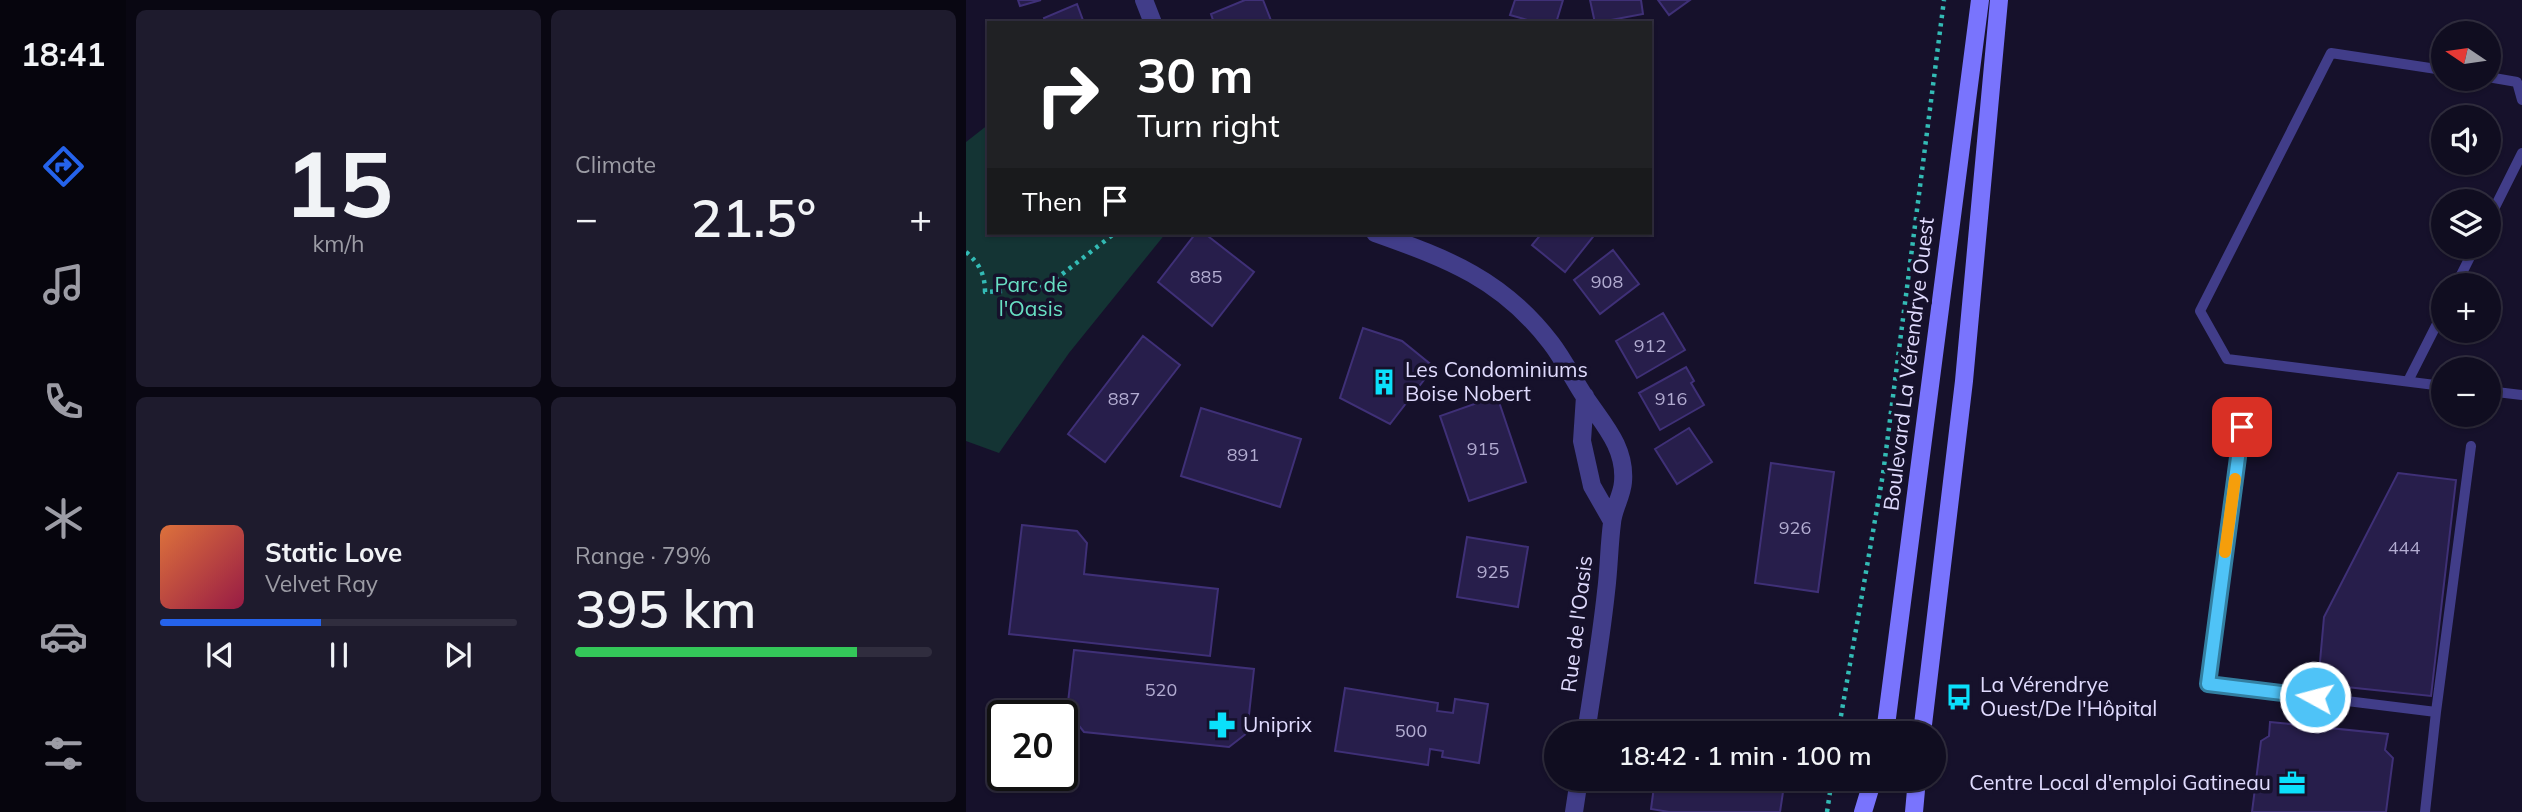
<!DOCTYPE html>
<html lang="en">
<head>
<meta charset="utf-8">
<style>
	:root { --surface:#100d20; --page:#1e1b2d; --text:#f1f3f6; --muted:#9c9ca5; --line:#302d3e; --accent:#2563eb }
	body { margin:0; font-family:Mulish,sans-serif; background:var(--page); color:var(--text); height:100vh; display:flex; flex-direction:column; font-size:26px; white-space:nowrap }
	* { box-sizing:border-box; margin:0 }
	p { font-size:23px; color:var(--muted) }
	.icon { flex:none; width:38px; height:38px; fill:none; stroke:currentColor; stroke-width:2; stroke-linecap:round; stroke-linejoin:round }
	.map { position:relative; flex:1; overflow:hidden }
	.sheet { display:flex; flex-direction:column; gap:10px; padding:10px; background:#090712; width:840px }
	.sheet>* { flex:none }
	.top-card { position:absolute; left:21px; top:21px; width:665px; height:214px; border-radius:0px; box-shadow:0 2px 5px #0004,0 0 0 2px var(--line); background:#202124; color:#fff; overflow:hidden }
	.needle { width:46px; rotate:283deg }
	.controls { position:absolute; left:1465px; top:21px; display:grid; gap:14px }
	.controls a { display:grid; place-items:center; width:70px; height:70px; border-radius:50%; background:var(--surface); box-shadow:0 2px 5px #0004,0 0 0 2px var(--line); font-size:35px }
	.speed { position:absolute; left:21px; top:700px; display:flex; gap:14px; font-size:35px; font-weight:700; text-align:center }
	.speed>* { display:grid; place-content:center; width:91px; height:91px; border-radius:50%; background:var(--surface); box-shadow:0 2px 5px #0004,0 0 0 2px var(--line); line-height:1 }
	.speed .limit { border:4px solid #111; border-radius:10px; background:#fff; color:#111 }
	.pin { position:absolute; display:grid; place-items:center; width:60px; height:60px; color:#fff; margin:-30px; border-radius:14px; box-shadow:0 4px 10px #0006 }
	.me { position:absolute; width:77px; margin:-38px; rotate:277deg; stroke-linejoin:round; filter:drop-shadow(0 0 5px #0008) }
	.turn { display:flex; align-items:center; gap:24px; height:147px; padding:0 35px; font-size:32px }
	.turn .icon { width:91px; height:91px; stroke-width:2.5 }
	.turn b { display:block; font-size:49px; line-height:60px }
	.then { display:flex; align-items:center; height:66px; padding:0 35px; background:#0003; gap:14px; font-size:26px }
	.big { font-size:52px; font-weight:600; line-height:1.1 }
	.sheet .card { flex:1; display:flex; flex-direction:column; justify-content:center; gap:10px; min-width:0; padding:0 24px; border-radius:10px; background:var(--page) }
	.sheet .dial { align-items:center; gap:0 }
	.dial b { font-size:91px; line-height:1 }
	.song { display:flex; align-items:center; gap:21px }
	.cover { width:84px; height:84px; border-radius:10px; background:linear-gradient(135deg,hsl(20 70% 55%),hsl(340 70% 35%)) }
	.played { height:7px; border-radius:4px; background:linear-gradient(90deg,var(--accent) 45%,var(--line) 45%) }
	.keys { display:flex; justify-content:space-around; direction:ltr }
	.heat { display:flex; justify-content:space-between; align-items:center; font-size:38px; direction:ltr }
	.charge { height:10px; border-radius:5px; background:linear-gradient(90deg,#34c759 79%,var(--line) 0) }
	.sheet .tiles { flex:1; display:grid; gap:10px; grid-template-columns:repeat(2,1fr) }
	.trip { position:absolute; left:578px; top:721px; width:402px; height:70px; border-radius:35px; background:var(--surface); box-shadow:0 2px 5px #0004,0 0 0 2px var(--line); font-weight:600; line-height:70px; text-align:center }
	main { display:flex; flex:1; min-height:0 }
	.tabs { display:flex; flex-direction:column; width:126px; justify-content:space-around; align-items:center; background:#06050d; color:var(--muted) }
	.tabs .icon { width:49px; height:49px }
	.tabs .selected { color:var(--accent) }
	.tabs b { font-size:32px; color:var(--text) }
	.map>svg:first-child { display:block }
	.green { fill:#143434 }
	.building { fill:#271e4b; stroke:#3f3077; stroke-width:2 }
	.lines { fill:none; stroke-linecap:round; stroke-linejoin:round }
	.path { stroke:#33bbb5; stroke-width:4.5; stroke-dasharray:3.5 5; stroke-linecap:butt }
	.lane { stroke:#413d89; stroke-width:10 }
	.street { stroke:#413d89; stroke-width:18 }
	.secondary { stroke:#7974fd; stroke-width:18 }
	.route-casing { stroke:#337fa1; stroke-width:18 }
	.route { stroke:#4fc3f7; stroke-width:12 }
	.slow { stroke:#f59e0b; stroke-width:12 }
	.labels { text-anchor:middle; stroke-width:7; stroke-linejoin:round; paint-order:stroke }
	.number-label { font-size:18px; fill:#b2acd1 }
	.park-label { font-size:21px; fill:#67dfc3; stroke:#16112b }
	.street-label { font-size:21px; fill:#e0dbfe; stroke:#16112b }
	.poi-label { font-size:21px; fill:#e0dbfe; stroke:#16112b; text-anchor:start }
</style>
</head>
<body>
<main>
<nav class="tabs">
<b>18:41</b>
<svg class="icon selected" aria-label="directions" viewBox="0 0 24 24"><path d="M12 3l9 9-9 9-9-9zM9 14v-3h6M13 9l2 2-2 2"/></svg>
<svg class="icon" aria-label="music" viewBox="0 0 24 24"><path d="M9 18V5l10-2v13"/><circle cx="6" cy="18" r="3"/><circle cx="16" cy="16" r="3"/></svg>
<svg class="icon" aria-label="phone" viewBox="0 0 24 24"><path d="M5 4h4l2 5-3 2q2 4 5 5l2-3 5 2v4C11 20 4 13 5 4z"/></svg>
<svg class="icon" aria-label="climate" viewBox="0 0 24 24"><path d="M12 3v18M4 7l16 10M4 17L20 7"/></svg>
<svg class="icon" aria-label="car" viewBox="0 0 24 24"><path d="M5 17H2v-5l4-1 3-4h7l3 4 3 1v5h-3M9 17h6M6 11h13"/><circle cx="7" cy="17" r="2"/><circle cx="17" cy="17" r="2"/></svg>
<svg class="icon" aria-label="filters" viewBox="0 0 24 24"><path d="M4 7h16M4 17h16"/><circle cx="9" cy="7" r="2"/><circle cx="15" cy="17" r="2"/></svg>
</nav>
<section class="sheet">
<div class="tiles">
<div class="card dial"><b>15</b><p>km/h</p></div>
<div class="card"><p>Climate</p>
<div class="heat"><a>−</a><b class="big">21.5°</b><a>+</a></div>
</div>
<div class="card">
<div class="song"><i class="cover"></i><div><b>Static Love</b><p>Velvet Ray</p></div></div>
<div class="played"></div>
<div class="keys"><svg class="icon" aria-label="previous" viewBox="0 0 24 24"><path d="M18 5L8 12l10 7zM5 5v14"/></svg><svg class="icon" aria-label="pause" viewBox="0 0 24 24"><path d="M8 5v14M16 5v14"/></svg><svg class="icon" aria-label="next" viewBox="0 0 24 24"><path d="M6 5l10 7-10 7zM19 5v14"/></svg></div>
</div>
<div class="card"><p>Range · 79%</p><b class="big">395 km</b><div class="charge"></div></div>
</div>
</section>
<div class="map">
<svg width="1556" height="812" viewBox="0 0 1556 812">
	<rect width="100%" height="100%" fill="#16112b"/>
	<path class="green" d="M23,124V233H200L103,353L33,453L0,441V142Z"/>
	<path class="building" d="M52,0H75L54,6Z
		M279,0H297L306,23H248L245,14Z
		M549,0H597L590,23H572L544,15Z
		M624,0H675L677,14L629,23Z
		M692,0H724L703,15Z
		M111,4L118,23H80L78,18Z
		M230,233H238L288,272L246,326L192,282Z
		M576,233H630L599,272L566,245Z
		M647,250L673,284L634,314L608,280Z
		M697,313L719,350L671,378L650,341Z
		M397,328L436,341L468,367L424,424L374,398Z
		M177,336L214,365L139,462L102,434Z
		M720,367L728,381L725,383L738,405L694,430L673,393Z
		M531,396L560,482L503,501L474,416Z
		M235,408L335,439L314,507L215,476Z
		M723,428L746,462L711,484L689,449Z
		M805,463L868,472L852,592L789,583Z
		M1432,473L1490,480L1465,696L1352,684L1358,617Z
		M56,525L111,531L121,543L118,574L252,589L244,656L43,634Z
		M501,537L562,547L552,607L491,597Z
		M108,650L288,669L281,733L263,747L118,732L101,711Z
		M379,688L472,703L471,711L487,713L489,699L522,704L513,763L476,757L477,751L464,749L462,765L369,751Z
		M1304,722L1422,734L1419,750L1427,758L1420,812H1286L1295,741L1303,736Z
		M689,779H819L814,812H703L685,809Z"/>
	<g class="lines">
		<path class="path" d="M0,252C13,263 19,274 19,292L72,289L86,282L149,233
			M872,733L917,474L978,0
			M861,812L866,779"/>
		<path class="lane" d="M1477,70L1365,53L1234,311L1261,359L1477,386
			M1522,77L1551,82L1556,100
			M1522,221L1556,153
			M1490,285L1509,247
			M1442,381L1477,312
			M1522,391L1556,395
			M1276,427L1242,684L1470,712L1459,812
			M1470,712L1505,446"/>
		<path class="street" d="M178,0L187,23
			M409,233C482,259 536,279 585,343C598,360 607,379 619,397C637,424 660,447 657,482C656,496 647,509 646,523C643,546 643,569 640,592C635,639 627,686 620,733
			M619,396L616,441L626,486L646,521
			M608,812L613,779"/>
		<path class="secondary" d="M919,733L1014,0
			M956,733L998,381L1033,0
			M897,812L907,779
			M948,812L951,779"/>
	</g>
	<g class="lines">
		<g class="route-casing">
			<path id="route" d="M1276,427L1242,684L1349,697"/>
		</g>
		<use href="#route" class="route"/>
		<path class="slow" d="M1259,552L1269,479"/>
	</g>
	<defs>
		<g id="building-bare" transform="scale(2.1)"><path d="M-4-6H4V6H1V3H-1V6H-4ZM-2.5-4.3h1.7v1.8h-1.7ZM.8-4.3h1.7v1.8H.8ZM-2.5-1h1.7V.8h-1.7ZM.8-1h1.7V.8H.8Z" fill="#0be0fb" stroke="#16112b" stroke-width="2.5" paint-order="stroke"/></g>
		<g id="bus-bare" transform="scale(2.1)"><path d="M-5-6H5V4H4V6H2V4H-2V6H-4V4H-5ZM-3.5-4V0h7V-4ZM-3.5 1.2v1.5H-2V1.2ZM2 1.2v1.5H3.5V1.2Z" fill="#0be0fb" stroke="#16112b" stroke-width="2.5" paint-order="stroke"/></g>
		<g id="pharmacy-bare" transform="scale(2.1)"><path d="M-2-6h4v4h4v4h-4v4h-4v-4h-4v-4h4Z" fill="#0be0fb" stroke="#16112b" stroke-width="2.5" paint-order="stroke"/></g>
		<g id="office-bare" transform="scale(2.1)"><path d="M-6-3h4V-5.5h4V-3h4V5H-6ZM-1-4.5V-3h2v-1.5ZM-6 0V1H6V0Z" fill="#0be0fb" stroke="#16112b" stroke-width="2.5" paint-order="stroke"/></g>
	</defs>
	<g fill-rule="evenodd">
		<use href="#building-bare" x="418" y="382"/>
		<use href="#bus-bare" x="993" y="697"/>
		<use href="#pharmacy-bare" x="256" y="725"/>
		<use href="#office-bare" x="1326" y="783"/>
	</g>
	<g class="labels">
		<g class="number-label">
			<text x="240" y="283">885</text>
			<text x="641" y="288">908</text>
			<text x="684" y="352">912</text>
			<text x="158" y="405">887</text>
			<text x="705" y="405">916</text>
			<text x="517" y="455">915</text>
			<text x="277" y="461">891</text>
			<text x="829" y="534">926</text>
			<text x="1438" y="554">444</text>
			<text x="527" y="578">925</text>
			<text x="195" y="696">520</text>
			<text x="445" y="737">500</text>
		</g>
		<g class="park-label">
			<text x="65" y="292">Parc de<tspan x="65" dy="24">l'Oasis</tspan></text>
		</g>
		<g class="street-label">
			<text transform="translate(943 364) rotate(-83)" y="7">Boulevard La Vérendrye Ouest</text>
			<text transform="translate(611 624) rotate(-83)" y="7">Rue de l'Oasis</text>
		</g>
		<g class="poi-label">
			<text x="439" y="377">Les Condominiums<tspan x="439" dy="24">Boise Nobert</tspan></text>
			<text x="1014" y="692">La Vérendrye<tspan x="1014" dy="24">Ouest/De l'Hôpital</tspan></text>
			<text x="277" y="732">Uniprix</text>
			<text x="1305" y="790" text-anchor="end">Centre Local d'emploi Gatineau</text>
		</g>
	</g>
</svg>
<div class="controls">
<a><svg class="needle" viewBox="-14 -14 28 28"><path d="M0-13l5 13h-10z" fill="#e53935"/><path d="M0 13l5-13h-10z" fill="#9c9ca5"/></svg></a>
<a><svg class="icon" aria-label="sound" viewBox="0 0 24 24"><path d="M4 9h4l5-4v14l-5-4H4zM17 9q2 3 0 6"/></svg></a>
<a><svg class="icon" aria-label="layers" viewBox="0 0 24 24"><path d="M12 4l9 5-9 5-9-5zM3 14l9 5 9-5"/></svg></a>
<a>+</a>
<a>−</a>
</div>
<div class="speed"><div class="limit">20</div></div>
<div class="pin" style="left:1276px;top:427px;background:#d93025"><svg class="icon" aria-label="arrive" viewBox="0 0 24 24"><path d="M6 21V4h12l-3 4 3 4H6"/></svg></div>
<svg class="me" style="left:1349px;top:697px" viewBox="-20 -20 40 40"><circle r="17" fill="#4fc3f7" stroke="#fff" stroke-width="3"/><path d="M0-11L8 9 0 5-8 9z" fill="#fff"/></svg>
<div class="trip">18:42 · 1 min · 100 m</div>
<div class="top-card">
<div class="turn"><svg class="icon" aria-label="right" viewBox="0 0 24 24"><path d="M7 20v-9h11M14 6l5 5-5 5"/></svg><div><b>30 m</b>Turn right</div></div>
<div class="then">Then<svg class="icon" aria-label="arrive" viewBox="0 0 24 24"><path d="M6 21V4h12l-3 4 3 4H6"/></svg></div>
</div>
</div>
</main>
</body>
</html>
